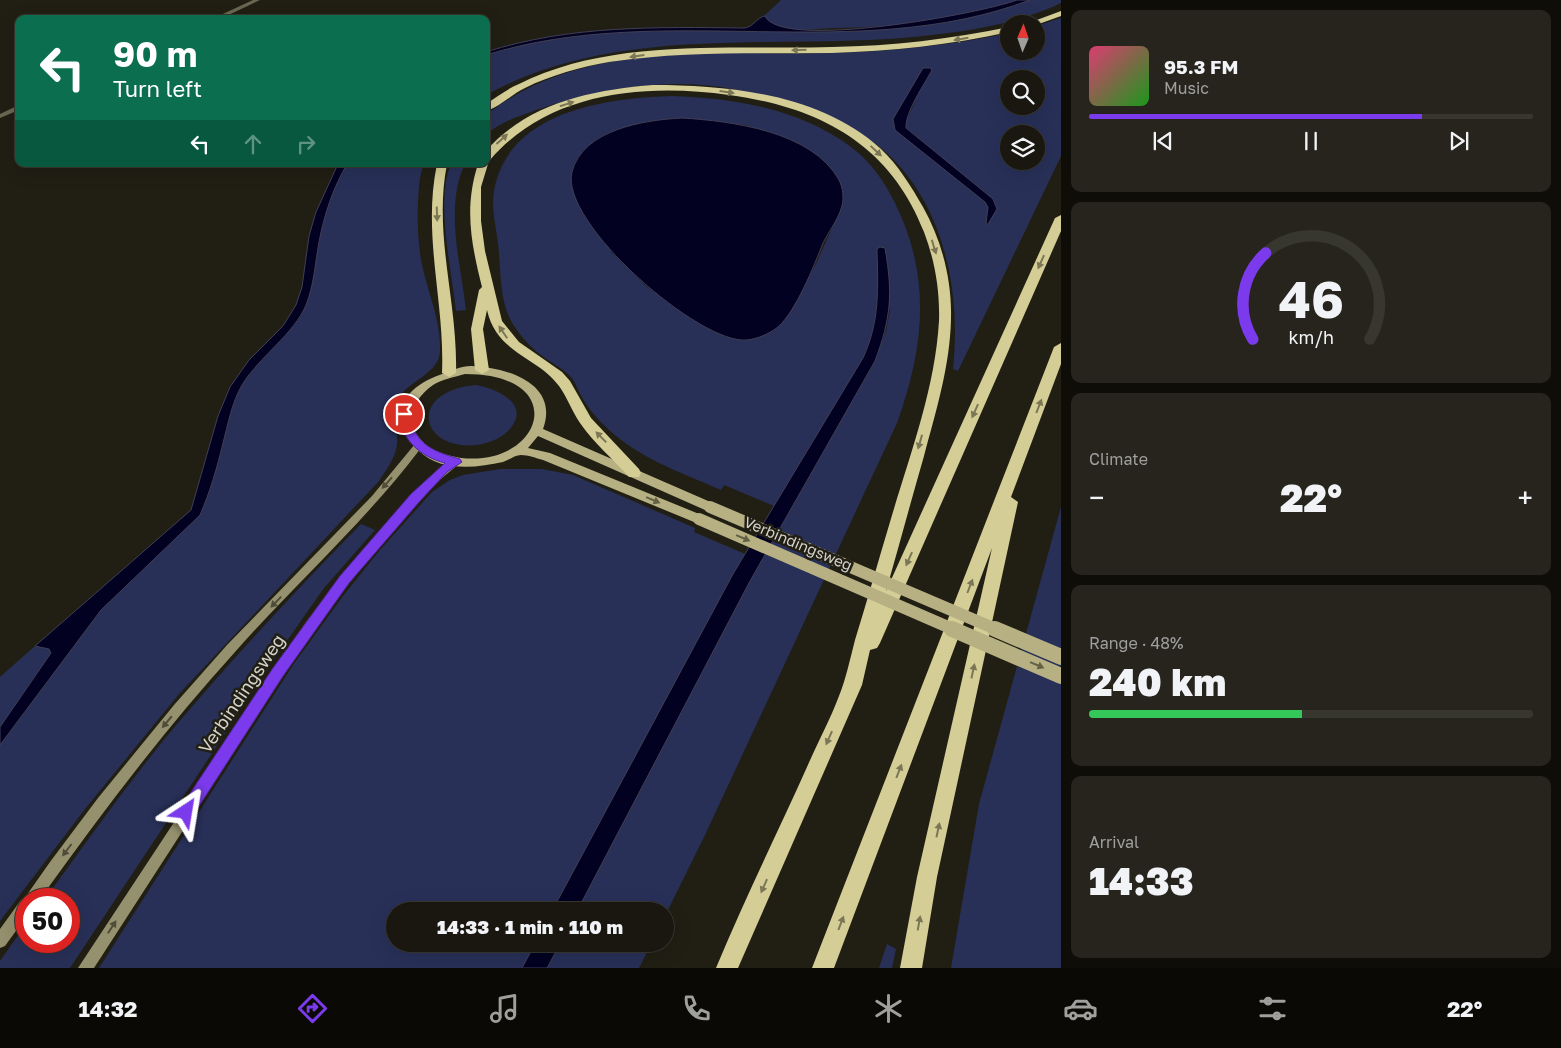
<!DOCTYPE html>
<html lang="en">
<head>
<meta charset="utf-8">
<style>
	:root { --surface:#19170f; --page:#26241d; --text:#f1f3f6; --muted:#9f9f9e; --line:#37362f; --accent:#7c3aed }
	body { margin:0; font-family:"Golos Text",sans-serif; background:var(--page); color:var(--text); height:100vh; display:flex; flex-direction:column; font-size:19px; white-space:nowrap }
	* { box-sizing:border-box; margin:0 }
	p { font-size:16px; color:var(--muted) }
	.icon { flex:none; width:28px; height:28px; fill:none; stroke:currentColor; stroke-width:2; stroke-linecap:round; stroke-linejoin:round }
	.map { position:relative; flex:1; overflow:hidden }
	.drawer { display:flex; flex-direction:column; gap:10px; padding:10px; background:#0e0d08; width:500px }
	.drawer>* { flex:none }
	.guide { position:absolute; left:15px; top:15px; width:475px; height:152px; border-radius:10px; box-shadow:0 5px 20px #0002,0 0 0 1px var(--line); background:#0b6e4f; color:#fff; overflow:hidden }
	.needle { width:32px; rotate:2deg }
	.fabs { position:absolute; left:1000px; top:15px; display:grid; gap:10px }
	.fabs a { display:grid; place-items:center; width:45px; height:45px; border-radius:50%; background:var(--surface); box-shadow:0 5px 20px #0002,0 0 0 1px var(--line); font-size:25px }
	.speed { position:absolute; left:15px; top:888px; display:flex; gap:10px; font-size:25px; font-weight:700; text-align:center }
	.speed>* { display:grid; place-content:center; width:65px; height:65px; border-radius:50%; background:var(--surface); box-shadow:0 5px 20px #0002,0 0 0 1px var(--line); line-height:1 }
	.speed .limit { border:8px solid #d22; background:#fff; color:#111 }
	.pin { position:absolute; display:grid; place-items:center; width:42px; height:42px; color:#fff; margin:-21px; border:2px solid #fff; border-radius:50%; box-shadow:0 1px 5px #0007 }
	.me { position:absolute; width:55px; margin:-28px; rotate:33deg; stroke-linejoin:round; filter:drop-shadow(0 0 4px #0008) }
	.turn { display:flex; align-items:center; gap:18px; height:105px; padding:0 15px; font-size:22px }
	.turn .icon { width:65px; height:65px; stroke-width:2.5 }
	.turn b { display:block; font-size:35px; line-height:42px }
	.lanes { display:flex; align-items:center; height:48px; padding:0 15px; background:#0003; justify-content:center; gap:25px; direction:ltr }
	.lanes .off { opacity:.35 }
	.big { font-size:38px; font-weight:800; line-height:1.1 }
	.drawer .widget { flex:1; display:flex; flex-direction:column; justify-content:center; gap:8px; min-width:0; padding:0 18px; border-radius:10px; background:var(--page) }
	.drawer .dial { align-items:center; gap:0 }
	.dial svg { height:130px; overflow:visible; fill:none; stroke:var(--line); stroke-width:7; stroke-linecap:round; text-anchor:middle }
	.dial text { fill:var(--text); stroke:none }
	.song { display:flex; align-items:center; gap:15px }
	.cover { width:60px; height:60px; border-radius:8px; background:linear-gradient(135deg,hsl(340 70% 55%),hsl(120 70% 35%)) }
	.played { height:5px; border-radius:2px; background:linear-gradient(90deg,var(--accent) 75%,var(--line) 75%) }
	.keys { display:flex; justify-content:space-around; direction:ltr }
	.heat { display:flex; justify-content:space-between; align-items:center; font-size:28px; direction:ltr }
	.charge { height:8px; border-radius:4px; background:linear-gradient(90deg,#34c759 48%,var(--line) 0) }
	.trip { position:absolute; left:386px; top:902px; width:288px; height:50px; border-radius:25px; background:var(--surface); box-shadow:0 5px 20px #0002,0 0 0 1px var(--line); font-weight:800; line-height:50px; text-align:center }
	.dock { display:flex; height:80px; justify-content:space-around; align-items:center; background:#0a0906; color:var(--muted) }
	.dock .icon { width:35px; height:35px }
	.dock .selected { color:var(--accent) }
	.dock b { font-size:22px; color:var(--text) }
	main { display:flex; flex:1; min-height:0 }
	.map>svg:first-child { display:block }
	.green { fill:#283058; fill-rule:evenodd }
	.water { fill:#030122; stroke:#413f54 }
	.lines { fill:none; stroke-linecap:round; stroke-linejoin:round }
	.street { fill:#6a6751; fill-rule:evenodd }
	.secondary { fill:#95906d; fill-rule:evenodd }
	.primary { fill:#b6b083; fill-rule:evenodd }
	.highway { fill:#d5cd96; fill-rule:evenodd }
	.primary-bridge-far1 { stroke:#b6b083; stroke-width:12 }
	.primary-bridge { stroke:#b6b083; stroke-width:16 }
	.oneway { fill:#7b7655 }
	.oneway2 { fill:#4f4c38 }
	.oneway3 { fill:#646046 }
	.route { fill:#7c3aed; stroke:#51269a }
	.labels { text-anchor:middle; stroke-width:5; stroke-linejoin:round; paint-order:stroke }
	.street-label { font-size:15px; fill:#d2d1ca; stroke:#211f14 }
	.near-street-label { font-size:18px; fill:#d2d1ca; stroke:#211f14 }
</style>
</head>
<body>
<main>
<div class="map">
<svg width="1061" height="968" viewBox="0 0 1061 968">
	<rect width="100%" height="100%" fill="#211f14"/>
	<path class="green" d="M781,0H1017C959,22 894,27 832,28C815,29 795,32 779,26C772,24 768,20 764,16Z
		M1030,0H1061V3C1024,21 981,29 940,34C790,54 625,19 486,95V55C663,0 855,66 1030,0Z
		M1061,18V156L958,371L953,369C961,296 946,212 892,158C865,131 834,121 799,110C779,103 758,95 738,90C671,76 600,88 536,110C517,117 502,121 486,135V115C583,38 721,56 836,53C894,51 952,45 1009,33V51H1036V26ZM1009,79H1036V106H1009ZM916,100L905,123L906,128L986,193L997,209L986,223L988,207L985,202L895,130ZM1009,134H1036V161H1009Z
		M672,96C734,98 800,109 851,147C871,162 884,181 895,203C932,278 924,348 897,423L704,837L665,916V911H577L750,581L875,361L886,331L890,310L877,249C878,290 880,321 863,359L774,506L724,485L721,490C680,472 635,457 603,424C595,416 587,407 582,397C578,391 576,383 571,377C563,368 551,363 541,355C530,347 518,333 511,321C499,298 501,269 498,243C496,226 491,209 494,191C508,111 606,98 672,96ZM682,118L746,125L793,141L825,164L843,204L815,266L795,302L712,331L647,287L611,252L585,152C614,126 644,120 682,118Z
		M347,164H424C419,175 419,189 418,201C417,222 418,244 422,265C428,293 441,321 440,350C440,374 407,381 397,400C388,416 399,428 397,444C396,457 386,470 379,481L179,694L85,809L0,921V745L101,610L200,515C210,492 217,468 223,443C228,424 232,402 242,385C259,357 294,335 306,305C314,285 314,264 319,242C324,215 333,187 347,164Z
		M451,164H465C444,207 461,265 466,310L456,311C452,271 435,201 451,164Z
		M476,385C498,389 533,405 508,431C500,439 489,443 477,445C419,451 407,391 476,385Z
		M500,469H542L573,475L695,528L694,532L745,554L552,911H395V944H535L522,968H99L293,665L343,596L380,550L432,492L450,480L463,475Z
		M1061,507V968H951L979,804Z
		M361,524L375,530L324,588L279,652L70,968H0V961L26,924V941H69V899H45C88,840 130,780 177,724C236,655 298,588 361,524Z
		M35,646L49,649L51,653L0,727V677Z
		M560,944H651L639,968H547Z
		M887,944L896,949L892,968H879Z"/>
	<path class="water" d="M1017,0H1030C855,66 663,0 486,55V52C570,25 658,27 744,28C754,27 757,17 765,16C781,51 983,13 1017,0Z
		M923,68H930L932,70C924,85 905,112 906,128L993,199L997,209L988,224H986L988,207L985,202L895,130L893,119Z
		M682,118C731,121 812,131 839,180C843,188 844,197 842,206C838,220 829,231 823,243C814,266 796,311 778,327C769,334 757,339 747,340C700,345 559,222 572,172C583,129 645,120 682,118Z
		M338,164H347C333,188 324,215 319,242C315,264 314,285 306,305C294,334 259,357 242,385C232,402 228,424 223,443C217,468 210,492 200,515L101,610L0,745V727L51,653L49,649L35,646L191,510L218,416L230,387L249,360L283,326L296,305L302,287L309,236L316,212Z
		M880,247L885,248C893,294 891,318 875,361L750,581L577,911H552L733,574L863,358C880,321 878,290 877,249Z
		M535,944H560L547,968H522Z"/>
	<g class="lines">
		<path class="street" d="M253,0H260L220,19H212Z
			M19,105V110L0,118V114Z"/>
		<path class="secondary" d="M418,443L421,444L423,446L421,448C365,522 296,583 235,652C164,730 101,814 40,899H26V917L5,946L0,948V929L21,900L24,899L50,862L98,798L174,705L227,645L372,496L415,444Z
			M456,458L459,460L461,462L459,464L437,482L416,503L369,558L314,628L94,968H78L306,622L361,552L416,491L437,471Z"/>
		<path class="primary" d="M471,366C505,367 560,383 543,429L715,504L716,507L715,510H705L538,436L528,448L550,453L704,516L705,519L704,522H694L543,460C536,458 528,455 521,455C515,455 509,460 503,462C476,468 441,472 419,451C382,416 404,386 445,373C453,370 461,366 471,366ZM465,374C572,374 543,467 461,458C450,456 438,453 429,447C403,428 409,402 433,385C442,379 455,377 465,374Z"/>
		<path class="highway" d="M1061,11V16L1036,25L1026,24Z
			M1009,27V32C951,45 891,51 832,53C757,54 683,51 609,62C581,67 551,75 525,88C512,94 500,107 486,111V104C497,97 507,89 519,84C612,37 731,50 832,47C892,46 951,39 1009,27Z
			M653,85C729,85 821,94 881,149C898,165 911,186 923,207C942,241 952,280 951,319C950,366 936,411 924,456C911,501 899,546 886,591L1055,218L1061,215V231L880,643L877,648L870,650L862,685L738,968H716C744,900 777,834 807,767C817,744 830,720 839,696C846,679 850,659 855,640C867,601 878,562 890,522C909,457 935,390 939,321C940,291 935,261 924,232C890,144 819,107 729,95C644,83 548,92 490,160L486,161V151C528,103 591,90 653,85Z
			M486,162L488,164L481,187V221L485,251L502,321L519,342L562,372L570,381L591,418L639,469L641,473L639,477H629C613,459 593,442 580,423C572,411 567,397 559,386C537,356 497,354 487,310L483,329L489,370L482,374L475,370L471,329L479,290L482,287C471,243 464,208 478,164H486Z
			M437,164H447C433,235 458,302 456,373L449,377L442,373C445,302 422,235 437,164Z
			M1061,343V364L1011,497L1018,502L937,877L922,968H900L917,877L992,548L834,968H812L1054,347Z"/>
		<path class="primary-bridge-far1" d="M710,507L998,630
			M699,519L955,630"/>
		<path class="primary-bridge" d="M952,629L1061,676
			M995,629L1061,657"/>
	</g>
	<defs><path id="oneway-solid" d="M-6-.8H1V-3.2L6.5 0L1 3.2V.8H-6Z" transform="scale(1.25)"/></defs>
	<g class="oneway">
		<use href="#oneway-solid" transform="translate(961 39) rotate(171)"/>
		<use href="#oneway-solid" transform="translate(799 50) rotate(179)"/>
		<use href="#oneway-solid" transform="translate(637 56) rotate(172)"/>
		<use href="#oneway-solid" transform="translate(727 92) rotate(8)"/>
		<use href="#oneway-solid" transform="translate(567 104) rotate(-18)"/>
		<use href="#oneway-solid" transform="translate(502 139) rotate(-42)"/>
		<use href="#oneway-solid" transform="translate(876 151) rotate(43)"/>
		<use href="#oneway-solid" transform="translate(437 214) rotate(88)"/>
		<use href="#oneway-solid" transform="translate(934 247) rotate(73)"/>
		<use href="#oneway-solid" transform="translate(1041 262) rotate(114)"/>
		<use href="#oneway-solid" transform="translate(503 332) rotate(-124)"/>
		<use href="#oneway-solid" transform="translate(1039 406) rotate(-69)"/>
		<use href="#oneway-solid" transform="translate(975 411) rotate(114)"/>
		<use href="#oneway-solid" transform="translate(601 437) rotate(-134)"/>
		<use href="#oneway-solid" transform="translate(920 442) rotate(106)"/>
		<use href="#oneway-solid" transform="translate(909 559) rotate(114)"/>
		<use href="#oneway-solid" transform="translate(970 586) rotate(-69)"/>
		<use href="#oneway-solid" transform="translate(973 671) rotate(-78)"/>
		<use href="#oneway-solid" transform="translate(829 738) rotate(114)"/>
		<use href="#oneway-solid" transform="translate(899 771) rotate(-69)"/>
		<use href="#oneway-solid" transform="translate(938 830) rotate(-78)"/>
		<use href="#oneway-solid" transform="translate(764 886) rotate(114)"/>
		<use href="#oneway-solid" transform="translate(841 923) rotate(-69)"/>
		<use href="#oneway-solid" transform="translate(919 923) rotate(-80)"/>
	</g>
	<g class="oneway2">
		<use href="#oneway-solid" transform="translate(387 483) rotate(132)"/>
		<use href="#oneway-solid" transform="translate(276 602) rotate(134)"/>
		<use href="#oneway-solid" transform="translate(167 722) rotate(130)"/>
		<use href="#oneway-solid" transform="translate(67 850) rotate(127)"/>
		<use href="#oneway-solid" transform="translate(112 927) rotate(-57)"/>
	</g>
	<g class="oneway3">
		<use href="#oneway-solid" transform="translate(653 500) rotate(23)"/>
		<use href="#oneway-solid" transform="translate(743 538) rotate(23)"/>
		<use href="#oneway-solid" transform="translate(1037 665) rotate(23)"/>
	</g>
	<path class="route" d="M404,411L410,414C413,444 434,452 460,459L462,462L447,472L420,501L349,583L283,676L192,817L186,819L181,817L179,812L181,807L273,668L340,576L411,494L445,463C421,457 401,440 399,414Z"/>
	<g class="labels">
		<g class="street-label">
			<text transform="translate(798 544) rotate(23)" y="5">Verbindingsweg</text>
		</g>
		<g class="near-street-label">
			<text transform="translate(242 694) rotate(-56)" y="6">Verbindingsweg</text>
		</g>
	</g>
</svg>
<div class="fabs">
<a><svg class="needle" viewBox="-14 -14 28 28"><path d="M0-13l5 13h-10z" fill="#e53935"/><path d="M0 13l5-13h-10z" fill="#9f9f9e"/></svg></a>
<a><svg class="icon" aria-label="search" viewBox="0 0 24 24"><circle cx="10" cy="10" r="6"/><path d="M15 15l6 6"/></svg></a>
<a><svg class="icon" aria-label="layers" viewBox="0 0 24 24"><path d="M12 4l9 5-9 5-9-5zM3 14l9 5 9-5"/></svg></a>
</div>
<div class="speed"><div class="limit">50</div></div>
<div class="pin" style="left:404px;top:414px;background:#d93025"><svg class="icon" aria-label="arrive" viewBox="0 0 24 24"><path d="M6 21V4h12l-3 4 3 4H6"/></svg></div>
<svg class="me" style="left:186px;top:812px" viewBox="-20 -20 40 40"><path d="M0-17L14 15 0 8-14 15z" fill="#7c3aed" stroke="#fff" stroke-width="4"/></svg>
<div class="trip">14:33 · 1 min · 110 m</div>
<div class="guide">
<div class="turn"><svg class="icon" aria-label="left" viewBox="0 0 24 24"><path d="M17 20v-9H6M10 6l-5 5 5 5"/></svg><div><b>90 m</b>Turn left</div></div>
<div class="lanes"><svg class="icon" aria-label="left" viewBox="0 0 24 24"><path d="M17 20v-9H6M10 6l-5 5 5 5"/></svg><svg class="icon off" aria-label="ahead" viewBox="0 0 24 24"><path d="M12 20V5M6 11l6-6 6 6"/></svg><svg class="icon off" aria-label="right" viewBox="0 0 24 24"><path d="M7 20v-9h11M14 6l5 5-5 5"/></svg></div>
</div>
</div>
<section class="drawer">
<div class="widget">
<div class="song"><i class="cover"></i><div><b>95.3 FM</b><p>Music</p></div></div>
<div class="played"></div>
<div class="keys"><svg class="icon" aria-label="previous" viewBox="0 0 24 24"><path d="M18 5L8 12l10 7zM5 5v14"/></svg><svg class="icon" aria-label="pause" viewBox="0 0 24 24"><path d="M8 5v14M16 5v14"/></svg><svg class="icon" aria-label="next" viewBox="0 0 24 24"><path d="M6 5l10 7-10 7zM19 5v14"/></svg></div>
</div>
<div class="widget dial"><svg viewBox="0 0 100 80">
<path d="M14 69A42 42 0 1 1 86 69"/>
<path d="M14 69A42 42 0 0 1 22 16" stroke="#7c3aed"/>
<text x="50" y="56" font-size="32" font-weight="700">46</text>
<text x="50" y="72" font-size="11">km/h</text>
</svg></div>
<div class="widget"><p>Climate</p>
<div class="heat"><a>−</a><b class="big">22°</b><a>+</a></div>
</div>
<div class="widget"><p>Range · 48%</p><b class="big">240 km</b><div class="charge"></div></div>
<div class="widget"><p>Arrival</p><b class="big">14:33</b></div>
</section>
</main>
<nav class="dock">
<b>14:32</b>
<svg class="icon selected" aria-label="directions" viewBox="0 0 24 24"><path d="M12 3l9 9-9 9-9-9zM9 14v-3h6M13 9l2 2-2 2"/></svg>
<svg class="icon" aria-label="music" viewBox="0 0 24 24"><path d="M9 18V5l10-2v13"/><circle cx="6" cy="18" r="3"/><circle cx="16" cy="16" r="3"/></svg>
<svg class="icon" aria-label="phone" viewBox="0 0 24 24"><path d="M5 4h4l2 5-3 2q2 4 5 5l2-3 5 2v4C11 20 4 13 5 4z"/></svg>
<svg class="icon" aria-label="climate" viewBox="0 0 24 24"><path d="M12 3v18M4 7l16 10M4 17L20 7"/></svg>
<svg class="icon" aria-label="car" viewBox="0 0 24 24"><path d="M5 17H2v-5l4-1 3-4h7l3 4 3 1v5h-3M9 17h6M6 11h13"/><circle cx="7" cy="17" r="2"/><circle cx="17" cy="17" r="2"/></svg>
<svg class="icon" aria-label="filters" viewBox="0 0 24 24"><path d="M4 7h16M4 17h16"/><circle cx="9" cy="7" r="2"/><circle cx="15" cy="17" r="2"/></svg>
<b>22°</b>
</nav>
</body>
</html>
